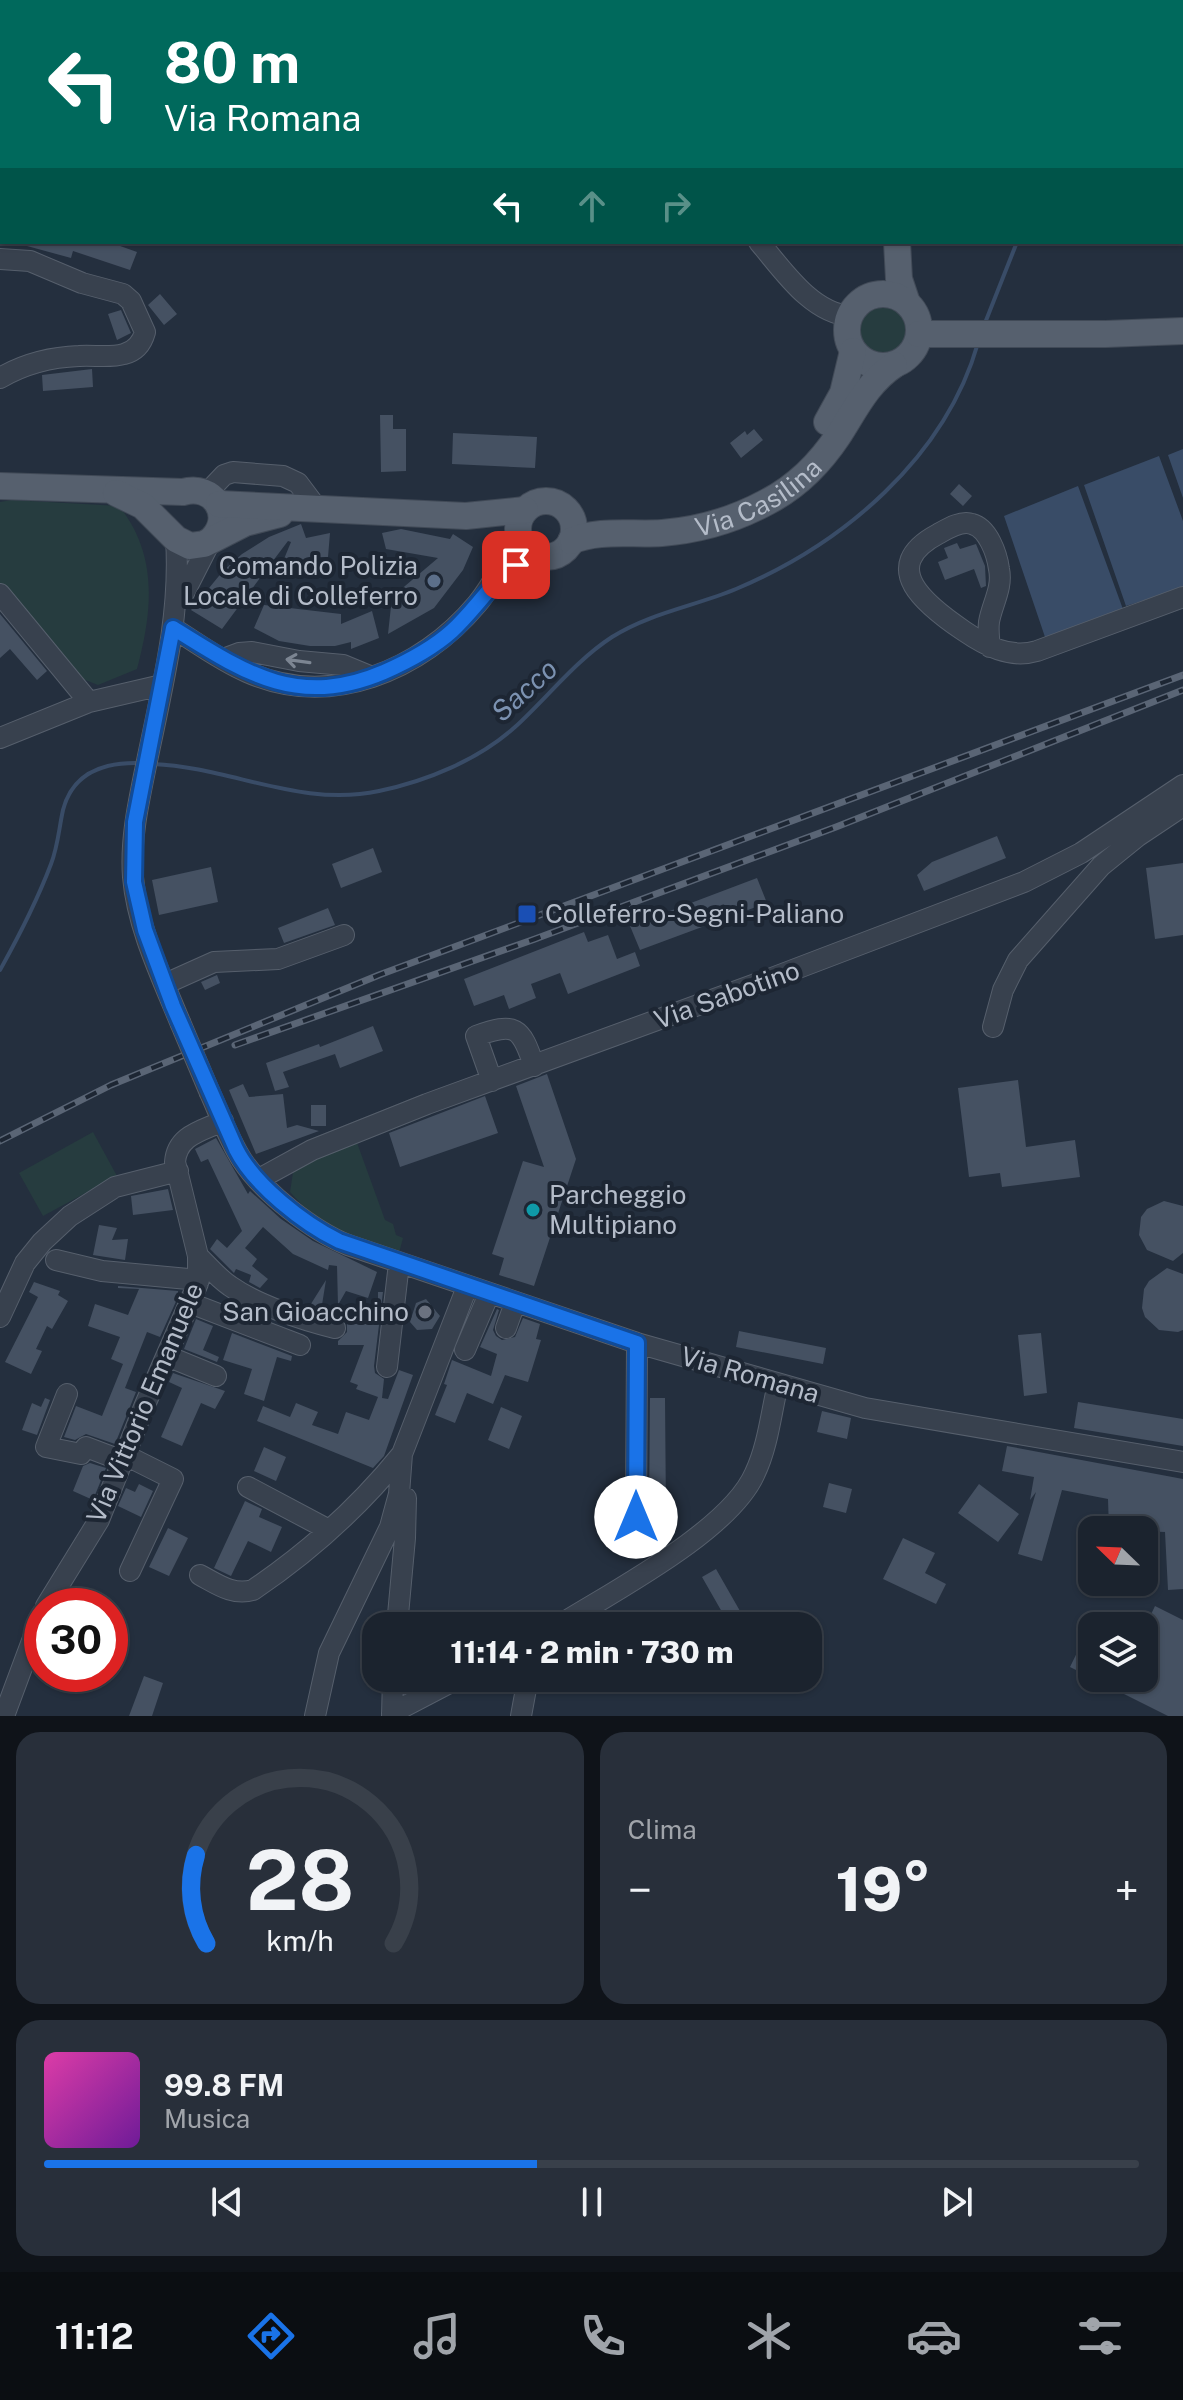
<!DOCTYPE html>
<html lang="it">
<head>
<meta charset="utf-8">
<style>
	:root { --surface:#1b232e; --page:#282f3a; --text:#f1f3f6; --muted:#a0a4aa; --line:#39404a; --accent:#1a73e8 }
	body { margin:0; font-family:"Public Sans",sans-serif; background:var(--page); color:var(--text); height:100vh; display:flex; flex-direction:column; font-size:30px; white-space:nowrap }
	* { box-sizing:border-box; margin:0 }
	p { font-size:26px; color:var(--muted) }
	.icon { flex:none; width:44px; height:44px; fill:none; stroke:currentColor; stroke-width:2; stroke-linecap:round; stroke-linejoin:round }
	.map { position:relative; height:1716px; overflow:hidden }
	.side { display:flex; flex-direction:column; gap:16px; padding:16px; background:#0f1319; flex:1 }
	.side>* { flex:none }
	.hud { position:absolute; left:0px; top:0px; width:1184px; height:244px; box-shadow:0 2px 6px #0004,0 0 0 2px var(--line); background:#00695c; color:#fff; overflow:hidden }
	.needle { width:52px; rotate:293deg }
	.buttons { position:absolute; left:1078px; top:1516px; display:grid; gap:16px }
	.buttons a { display:grid; place-items:center; width:80px; height:80px; border-radius:16px; background:var(--surface); box-shadow:0 2px 6px #0004,0 0 0 2px var(--line); font-size:40px }
	.speed { position:absolute; left:24px; top:1588px; display:flex; gap:16px; font-size:40px; font-weight:700; text-align:center }
	.speed>* { display:grid; place-content:center; width:104px; height:104px; border-radius:50%; background:var(--surface); box-shadow:0 2px 6px #0004,0 0 0 2px var(--line); line-height:1 }
	.speed .limit { border:12px solid #d22; background:#fff; color:#111 }
	.pin { position:absolute; display:grid; place-items:center; width:68px; height:68px; color:#fff; margin:-34px; border-radius:16px; box-shadow:0 4px 12px #0006 }
	.me { position:absolute; width:88px; margin:-44px; rotate:0deg; stroke-linejoin:round; filter:drop-shadow(0 0 6px #0008) }
	.turn { display:flex; align-items:center; gap:28px; height:168px; padding:0 32px; font-size:36px }
	.turn .icon { width:104px; height:104px; stroke-width:2.5 }
	.turn b { display:block; font-size:56px; line-height:68px }
	.lanes { display:flex; align-items:center; height:76px; padding:0 32px; background:#0003; justify-content:center; gap:40px; direction:ltr }
	.lanes .off { opacity:.35 }
	.big { font-size:60px; font-weight:800; line-height:1.1 }
	.side .widget { flex:1; display:flex; flex-direction:column; justify-content:center; gap:12px; min-width:0; padding:0 28px; border-radius:24px; background:var(--page) }
	.side .dial { align-items:center; gap:0 }
	.dial svg { height:208px; overflow:visible; fill:none; stroke:var(--line); stroke-width:7; stroke-linecap:round; text-anchor:middle }
	.dial text { fill:var(--text); stroke:none }
	.song { display:flex; align-items:center; gap:24px }
	.cover { width:96px; height:96px; border-radius:12px; background:linear-gradient(135deg,hsl(320 70% 55%),hsl(280 70% 35%)) }
	.played { height:8px; border-radius:4px; background:linear-gradient(90deg,var(--accent) 45%,var(--line) 45%) }
	.keys { display:flex; justify-content:space-around; direction:ltr }
	.heat { display:flex; justify-content:space-between; align-items:center; font-size:44px; direction:ltr }
	.side .tiles { flex:1; display:grid; gap:16px; grid-template-columns:1fr 1fr }
	.widget:last-child { grid-column:span 2 }
	.trip { position:absolute; left:362px; top:1612px; width:460px; height:80px; border-radius:24px; background:var(--surface); box-shadow:0 2px 6px #0004,0 0 0 2px var(--line); font-weight:800; line-height:80px; text-align:center }
	.dock { display:flex; height:128px; justify-content:space-around; align-items:center; background:#0b0e12; color:var(--muted) }
	.dock .icon { width:56px; height:56px }
	.dock .selected { color:var(--accent) }
	.dock b { font-size:36px; color:var(--text) }
	.map>svg:first-child { display:block }
	.green { fill:#263c3f }
	.water { fill:#394c67 }
	.lines { fill:none; stroke-linecap:round; stroke-linejoin:round }
	.stream { stroke:#394c67; stroke-width:4 }
	.building { fill:#455162 }
	.minor-casing { stroke:#565f6c; stroke-width:22 }
	.major-casing { stroke:#414a57; stroke-width:28 }
	.minor { stroke:#38414e; stroke-width:20 }
	.major { stroke:#56606e; stroke-width:26 }
	.rail-casing { stroke:#5a6575; stroke-width:7 }
	.rail { stroke:#1d2633; stroke-width:4; stroke-dasharray:12; stroke-linecap:butt }
	.minor-bridge-casing { stroke:#565f6c; stroke-width:22; stroke-linecap:butt }
	.minor-bridge { stroke:#38414e; stroke-width:20 }
	.oneway { stroke:#7c8592 }
	.route-casing { stroke:#114b97; stroke-width:20 }
	.route { stroke:#1a73e8; stroke-width:14 }
	.service-dot { fill:#5c6f8a; stroke:#1d2633; stroke-width:3 }
	.transit-dot { fill:#1a4fb4; stroke:#1d2633; stroke-width:3 }
	.culture-dot { fill:#0f9aa8; stroke:#1d2633; stroke-width:3 }
	.worship-dot { fill:#6b7280; stroke:#1d2633; stroke-width:3 }
	.labels { text-anchor:middle; stroke-width:8; stroke-linejoin:round; paint-order:stroke }
	.street-label { font-size:26px; fill:#b4bcc9; stroke:#1d2633 }
	.poi-label { font-size:26px; fill:#b4bcc9; stroke:#1d2633; text-anchor:end }
	.water-label { font-size:28px; font-style:italic; fill:#7c92b1; stroke:#1d2633 }
</style>
</head>
<body>
<div class="map">
<svg width="1183" height="1716" viewBox="0 0 1183 1716">
	<rect width="100%" height="100%" fill="#242f3e"/>
	<path class="green" d="M860 330a24 24 0 1 1 48 0a24 24 0 1 1-48 0Z
		M12,500L119,506C159,556 152,612 137,669L98,685L78,677L15,598L0,583V502Z
		M93,1132L117,1176L43,1216L19,1173Z
		M356,1140L385,1220L393,1224L396,1235L403,1238L399,1253C348,1236 328,1234 290,1192L294,1166Z"/>
	<path class="water" d="M1183,449V498L1168,455Z
		M1159,456L1183,521V588L1126,606L1084,485Z
		M1078,486L1124,612L1045,637L1004,516Z"/>
	<g class="lines">
		<path class="stream" d="M1086,2V0
			M985,323L1017,242
			M153,764C230,767 301,808 379,791C427,781 478,760 515,727C547,698 575,661 612,637C650,613 695,606 736,589C843,544 945,458 978,343
			M0,970C19,936 37,901 51,864C58,846 59,828 63,810C73,771 106,762 140,763"/>
	</g>
	<path class="building" d="M28,242H109L137,252L130,270L73,251L71,258L27,246Z
		M160,294L177,314L164,325L148,305Z
		M121,310L131,333L117,340L108,314Z
		M92,369L93,387L43,391L42,375Z
		M380,415H393V429H406V471L381,472Z
		M754,429L763,440L741,458L730,443L745,431L747,435Z
		M453,433L537,437L535,468L452,464Z
		M959,484L972,496L963,506L950,494Z
		M301,524L306,538L330,533L328,557H310L279,571L291,542L288,541L248,594L239,602H242L222,629L191,610L223,571L242,554L269,537Z
		M401,529L450,539L453,534L473,547L463,570L434,608L388,634L392,597L438,558L386,549L382,533Z
		M957,543L960,549L976,544L985,566L986,586L981,588L974,569L945,580L938,562L948,558L944,548Z
		M264,605L341,614V624L372,611L379,638L351,649V642L335,646H310L279,641L254,628Z
		M0,614L47,671L37,680L10,649L0,658Z
		M997,836L1006,858L924,891L917,875L932,862Z
		M373,848L382,872L341,888L332,864Z
		M1183,863V935L1155,939L1146,868Z
		M211,867L218,902L159,915L152,880Z
		M757,878L767,903L640,950L630,926Z
		M328,908L335,925L284,943L278,928Z
		M584,932L588,942L608,935L617,959L635,952L640,966L568,994L560,973L531,984L536,998L509,1009L504,995L474,1006L464,979Z
		M217,975L220,983L205,990L201,982Z
		M373,1026L383,1051L340,1068L335,1054L283,1072L289,1087L275,1091L266,1063L319,1044L320,1047Z
		M547,1074L576,1159L534,1286L499,1275L504,1258L492,1254L523,1161L544,1167L516,1086Z
		M1018,1080L1026,1147L1075,1140L1080,1177L1002,1187L1000,1173L969,1177L958,1088Z
		M243,1084L249,1097L283,1094L287,1128L297,1125L319,1131L256,1154L229,1090Z
		M485,1096L498,1133L400,1167L389,1133Z
		M311,1105H326V1126H311Z
		M216,1138L248,1194L250,1191L281,1219L313,1241L377,1272L368,1298L346,1291L338,1305L337,1266L329,1265L328,1270L293,1254L263,1227L245,1248L257,1259L252,1266L268,1279L260,1288L249,1282L251,1275L236,1269L234,1273L210,1249L217,1239L227,1248L242,1231L208,1159L201,1162L195,1149Z
		M168,1189L173,1210L133,1215L131,1196Z
		M1164,1201L1183,1206V1253L1173,1261L1147,1250L1139,1235L1141,1217L1147,1209Z
		M99,1225L117,1228L112,1240L128,1239L125,1260L93,1255Z
		M1167,1268L1183,1274V1330L1178,1332L1159,1330L1145,1317L1142,1308L1144,1289L1149,1281Z
		M326,1280L321,1311L309,1307Z
		M34,1282L60,1291L58,1295L68,1301L52,1329L47,1326L36,1349L42,1351L31,1374L5,1362L38,1297L29,1292Z
		M118,1286L178,1291V1297L160,1337L147,1332L125,1388L136,1392L115,1444L86,1434L75,1440L64,1437L76,1406L102,1416L123,1364L111,1359L120,1337L88,1326L95,1304L128,1315L139,1289L118,1288Z
		M378,1292H383L374,1366L375,1373L384,1379L382,1398L388,1399L399,1370L413,1375L384,1456L373,1468L257,1421L263,1406L290,1417L296,1403L318,1412L312,1425L338,1434L346,1412L369,1420L378,1397L356,1389L358,1385L350,1382L364,1345H338V1341L347,1332V1324H378Z
		M426,1299L440,1316L432,1329L417,1330L410,1322L416,1303Z
		M497,1309L499,1310L493,1330L496,1336L502,1340L515,1337L523,1318L540,1324L536,1339L541,1340L528,1382L505,1375L493,1404L467,1393L455,1423L435,1415L447,1385L444,1384L452,1360L491,1376L497,1354L480,1347Z
		M196,1319L213,1326L203,1350L219,1357L217,1362L184,1349Z
		M739,1331L826,1348L823,1364L736,1347Z
		M232,1333L292,1356L291,1361L277,1357L264,1401L244,1394L252,1369L223,1360Z
		M1041,1333L1047,1393L1024,1396L1018,1335Z
		M173,1373L225,1391L215,1409L201,1403L182,1446L161,1437L182,1388L169,1382Z
		M45,1398L50,1400L37,1435L22,1430L32,1403L41,1407Z
		M650,1398H665L666,1514L649,1515Z
		M1078,1402L1183,1419V1446L1074,1428Z
		M501,1407L522,1416L509,1449L488,1440Z
		M822,1411L851,1418L847,1439L817,1432Z
		M1007,1446L1183,1479V1589L1168,1590L1165,1532L1109,1530L1108,1499L1062,1490L1042,1561L1018,1554L1036,1492L1030,1500L1034,1477L1002,1471Z
		M264,1447L286,1457L276,1481L254,1471Z
		M90,1463L106,1468L93,1500L73,1491L83,1466Z
		M829,1483L852,1489L846,1513L823,1507Z
		M139,1484L153,1491L141,1517L118,1506L126,1488L135,1492Z
		M979,1484L1019,1514L998,1542L958,1513Z
		M245,1501L262,1509L259,1517L282,1527L271,1552L248,1541L231,1576L214,1568Z
		M168,1528L188,1538L169,1576L149,1567Z
		M903,1538L935,1553L925,1573L946,1584L936,1604L883,1579Z
		M716,1569L744,1618L730,1626L702,1577Z
		M1155,1606L1183,1620V1716H1168L1092,1678H1144V1629Z
		M1092,1622V1678L1070,1667Z
		M144,1676L163,1683L152,1716H129Z"/>
	<g class="lines">
		<g class="minor-casing">
			<path id="minor" d="M0,194L2,195
				M759,242C783,270 811,313 850,316
				M0,259L30,261L82,283L123,294L131,301L145,332C142,343 136,351 124,354C111,358 94,355 79,356C52,357 24,364 0,378
				M207,493L224,475L233,472L283,476L298,483L316,507
				M176,539C181,613 163,684 148,756C140,796 130,836 133,877C137,926 161,976 180,1022
				M496,580L516,565L537,556
				M0,594L89,702
				M181,599L210,542
				M173,628C197,643 221,661 247,672C330,709 421,671 477,604C494,584 504,559 519,537
				M990,647C989,639 988,630 989,622C992,604 1003,588 999,569C997,554 988,528 972,524C961,520 947,529 938,534C876,567 927,606 964,631C986,646 1010,659 1037,651L1183,597
				M223,659L239,653L252,652L299,661L343,665L372,677
				M0,738L89,702L162,685
				M165,984L214,962L278,959L344,935
				M993,1027L1003,990L1018,960L1101,866L1138,836L1183,806
				M492,1081L476,1036C515,1022 521,1026 534,1066
				M210,1093C220,1115 229,1140 242,1160C263,1192 313,1231 348,1245L637,1343L865,1408L1183,1462
				M259,1179L312,1150L427,1104L772,978L1024,882L1081,853L1183,785
				M198,1256C208,1266 218,1278 230,1286C257,1305 303,1320 335,1328
				M56,1260L102,1271L199,1280
				M190,1303L300,1345
				M0,1317L25,1263L42,1242L70,1216L115,1187L178,1171
				M506,1328L515,1303
				M465,1350L489,1294
				M167,1356L216,1376
				M387,1367L399,1263
				M67,1394L46,1447L81,1454L86,1447L123,1461
				M125,1455L173,1479L130,1571
				M248,1487L329,1530
				M636,1517L637,1343
				M200,1575C217,1584 233,1596 253,1590C309,1552 360,1506 402,1454
				M46,1606L99,1520L144,1407L198,1283V1256L175,1162C177,1135 202,1131 223,1121
				M397,1626L405,1538L406,1498
				M558,1626C612,1592 730,1531 755,1473C768,1446 771,1413 778,1384
				M392,1713L459,1678
				M4,1716L42,1614
				M315,1716L329,1653L390,1527L399,1494L402,1454L467,1287
				M392,1716L393,1678
				M521,1716L528,1678"/>
		</g>
		<g class="major-casing">
			<g id="major">
				<path d="M946,2V0"/>
				<path d="M897,242L899,279L907,303"/>
				<circle cx="883" cy="330" r="36"/>
				<path d="M919,334H1106L1183,331"/>
				<path d="M827,422L843,393L853,351"/>
				<path d="M0,486L183,492C213,483 234,515 213,538"/>
				<path d="M116,493L143,506L176,539L190,546L204,544L245,523L280,514"/>
				<circle cx="546" cy="529" r="28"/>
				<path d="M219,504L466,516L525,510"/>
				<path id="s1" d="M571,541C598,529 632,535 662,533C699,530 734,520 767,502C796,487 820,463 838,436C855,410 867,383 894,365"/>
			</g>
		</g>
		<use href="#minor" class="minor"/>
		<use href="#major" class="major"/>
		<g class="rail-casing">
			<path id="rail" d="M235,1045L535,939L836,827L1183,690
				M0,1141L111,1085L379,975L1183,675"/>
		</g>
		<use href="#rail" class="rail"/>
		<g class="minor-bridge-casing">
			<path id="minor-bridge" d="M180,1022L210,1093"/>
		</g>
		<use href="#minor-bridge" class="minor-bridge"/>
	</g>
	<defs><path id="oneway-shaft" d="M-6 0H5M1.5-3L5.5 0L1.5 3" fill="none" stroke-width="1.6" stroke-linecap="round" stroke-linejoin="round" transform="scale(2)"/></defs>
	<use class="oneway" href="#oneway-shaft" transform="translate(298 661) rotate(-172)"/>
	<g class="lines">
		<g class="route-casing">
			<path id="route" d="M516,565C489,585 476,609 452,631C432,649 409,661 384,672C298,709 245,673 173,628L135,822L134,882L145,930L173,1006L236,1149C254,1185 304,1224 339,1241L637,1343L636,1517"/>
		</g>
		<use href="#route" class="route"/>
	</g>
	<circle class="service-dot" cx="434" cy="581" r="8"/>
	<rect class="transit-dot" x="517" y="904" width="20" height="20" rx="4"/>
	<circle class="culture-dot" cx="533" cy="1210" r="8"/>
	<circle class="worship-dot" cx="425" cy="1312" r="8"/>
	<g class="labels">
		<g class="street-label">
			<text dy="9" stroke="none"><textPath href="#s1" startOffset="196">Via Casilina</textPath></text>
			<text transform="translate(727 995) rotate(-20)" y="9">Via Sabotino</text>
			<text transform="translate(750 1375) rotate(16)" y="9">Via Romana</text>
			<text transform="translate(145 1403) rotate(-67)" y="9">Via Vittorio Emanuele</text>
		</g>
		<g class="poi-label">
			<text x="418" y="575">Comando Polizia<tspan x="418" dy="30">Locale di Colleferro</tspan></text>
			<text x="545" y="923" text-anchor="start">Colleferro-Segni-Paliano</text>
			<text x="549" y="1204" text-anchor="start">Parcheggio<tspan x="549" dy="30">Multipiano</tspan></text>
			<text x="409" y="1321">San Gioacchino</text>
		</g>
		<g class="water-label">
			<text transform="translate(524 690) rotate(-42)" y="10">Sacco</text>
		</g>
	</g>
</svg>
<div class="buttons">
<a><svg class="needle" viewBox="-14 -14 28 28"><path d="M0-13l5 13h-10z" fill="#e53935"/><path d="M0 13l5-13h-10z" fill="#a0a4aa"/></svg></a>
<a><svg class="icon" aria-label="layers" viewBox="0 0 24 24"><path d="M12 4l9 5-9 5-9-5zM3 14l9 5 9-5"/></svg></a>
</div>
<div class="speed"><div class="limit">30</div></div>
<div class="pin" style="left:516px;top:565px;background:#d93025"><svg class="icon" aria-label="arrive" viewBox="0 0 24 24"><path d="M6 21V4h12l-3 4 3 4H6"/></svg></div>
<svg class="me" style="left:636px;top:1517px" viewBox="-20 -20 40 40"><circle r="19" fill="#fff"/><path d="M0-13L10 11 0 6-10 11z" fill="#1a73e8"/></svg>
<div class="trip">11:14 · 2 min · 730 m</div>
<div class="hud">
<div class="turn"><svg class="icon" aria-label="left" viewBox="0 0 24 24"><path d="M17 20v-9H6M10 6l-5 5 5 5"/></svg><div><b>80 m</b>Via Romana</div></div>
<div class="lanes"><svg class="icon" aria-label="left" viewBox="0 0 24 24"><path d="M17 20v-9H6M10 6l-5 5 5 5"/></svg><svg class="icon off" aria-label="ahead" viewBox="0 0 24 24"><path d="M12 20V5M6 11l6-6 6 6"/></svg><svg class="icon off" aria-label="right" viewBox="0 0 24 24"><path d="M7 20v-9h11M14 6l5 5-5 5"/></svg></div>
</div>
</div>
<section class="side">
<div class="tiles">
<div class="widget dial"><svg viewBox="0 0 100 80">
<path d="M14 69A42 42 0 1 1 86 69"/>
<path d="M14 69A42 42 0 0 1 10 35" stroke="#1a73e8"/>
<text x="50" y="56" font-size="32" font-weight="700">28</text>
<text x="50" y="72" font-size="11">km/h</text>
</svg></div>
<div class="widget"><p>Clima</p>
<div class="heat"><a>−</a><b class="big">19°</b><a>+</a></div>
</div>
<div class="widget">
<div class="song"><i class="cover"></i><div><b>99.8 FM</b><p>Musica</p></div></div>
<div class="played"></div>
<div class="keys"><svg class="icon" aria-label="previous" viewBox="0 0 24 24"><path d="M18 5L8 12l10 7zM5 5v14"/></svg><svg class="icon" aria-label="pause" viewBox="0 0 24 24"><path d="M8 5v14M16 5v14"/></svg><svg class="icon" aria-label="next" viewBox="0 0 24 24"><path d="M6 5l10 7-10 7zM19 5v14"/></svg></div>
</div>
</div>
</section>
<nav class="dock">
<b>11:12</b>
<svg class="icon selected" aria-label="directions" viewBox="0 0 24 24"><path d="M12 3l9 9-9 9-9-9zM9 14v-3h6M13 9l2 2-2 2"/></svg>
<svg class="icon" aria-label="music" viewBox="0 0 24 24"><path d="M9 18V5l10-2v13"/><circle cx="6" cy="18" r="3"/><circle cx="16" cy="16" r="3"/></svg>
<svg class="icon" aria-label="phone" viewBox="0 0 24 24"><path d="M5 4h4l2 5-3 2q2 4 5 5l2-3 5 2v4C11 20 4 13 5 4z"/></svg>
<svg class="icon" aria-label="climate" viewBox="0 0 24 24"><path d="M12 3v18M4 7l16 10M4 17L20 7"/></svg>
<svg class="icon" aria-label="car" viewBox="0 0 24 24"><path d="M5 17H2v-5l4-1 3-4h7l3 4 3 1v5h-3M9 17h6M6 11h13"/><circle cx="7" cy="17" r="2"/><circle cx="17" cy="17" r="2"/></svg>
<svg class="icon" aria-label="filters" viewBox="0 0 24 24"><path d="M4 7h16M4 17h16"/><circle cx="9" cy="7" r="2"/><circle cx="15" cy="17" r="2"/></svg>
</nav>
</body>
</html>
